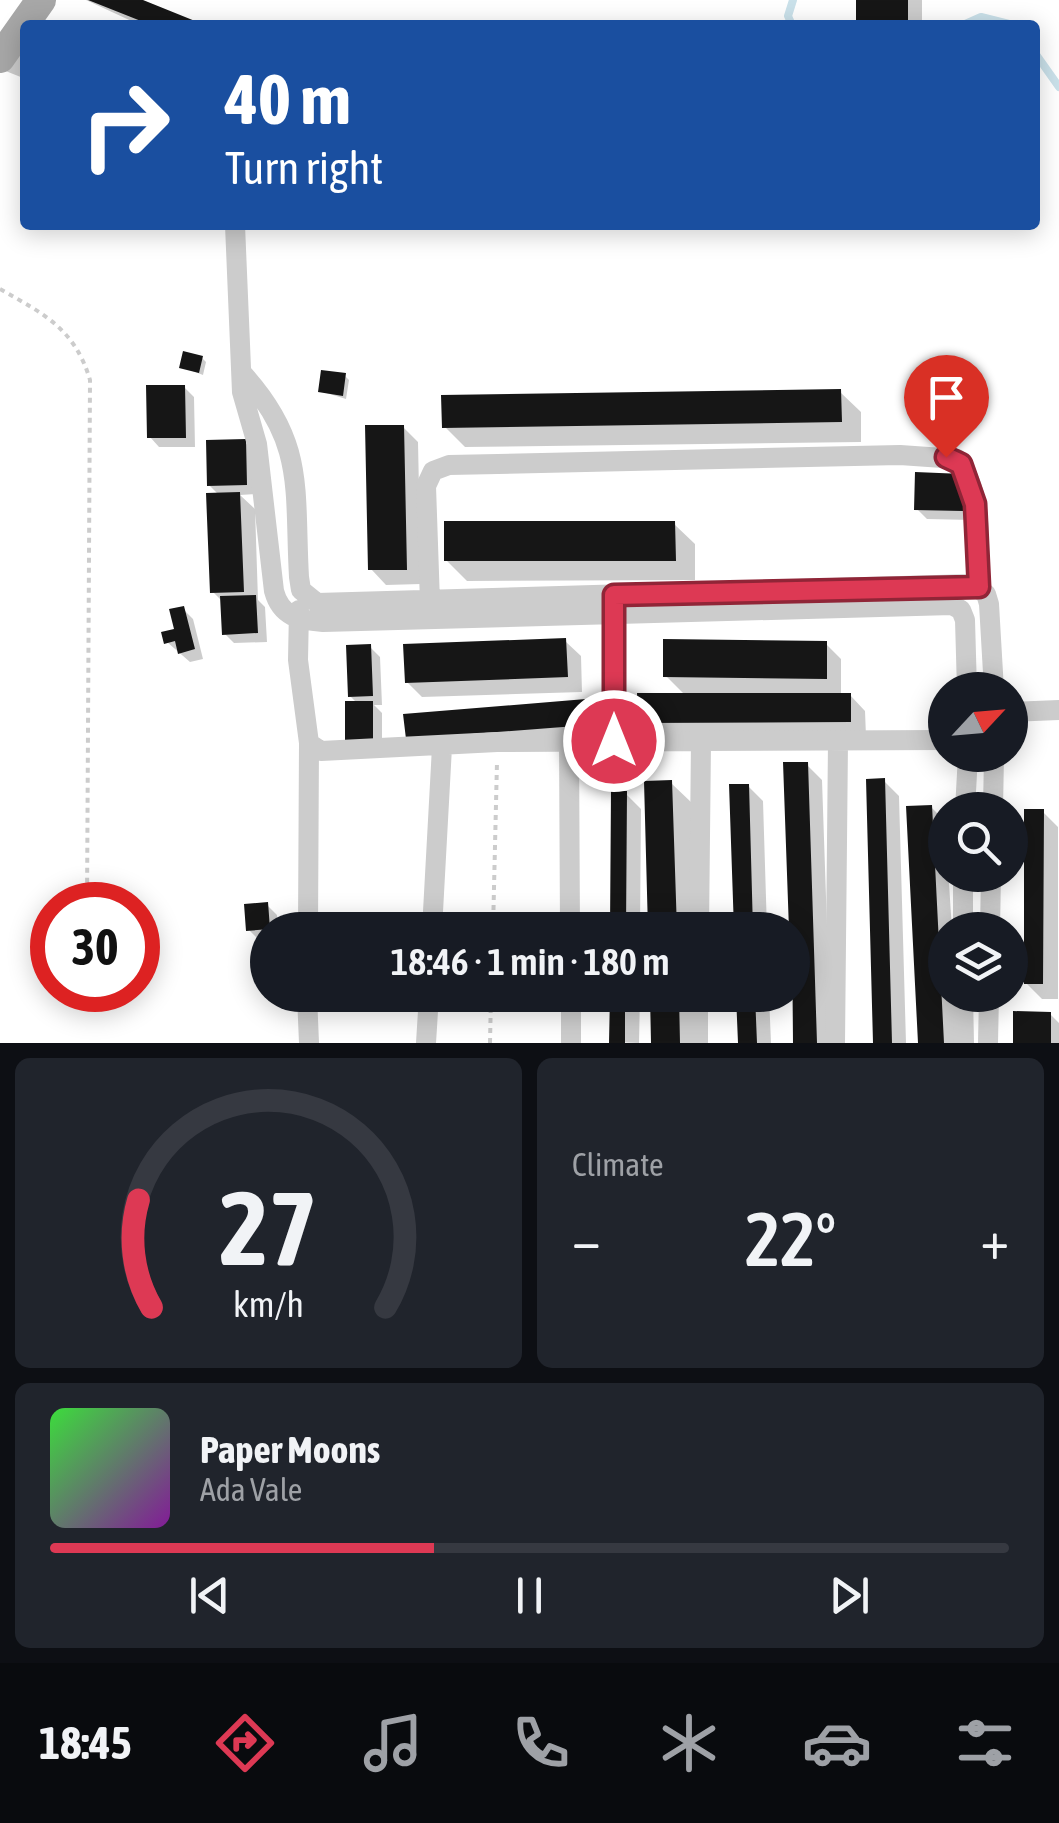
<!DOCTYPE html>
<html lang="en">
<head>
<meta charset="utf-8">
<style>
	:root { --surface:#171b24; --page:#20242c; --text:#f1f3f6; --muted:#9ea1a6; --line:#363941; --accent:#dd3954 }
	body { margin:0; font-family:"Asap Condensed",sans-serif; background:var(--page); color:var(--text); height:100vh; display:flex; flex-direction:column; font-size:38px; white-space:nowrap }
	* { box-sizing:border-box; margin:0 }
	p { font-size:32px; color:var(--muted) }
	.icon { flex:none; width:55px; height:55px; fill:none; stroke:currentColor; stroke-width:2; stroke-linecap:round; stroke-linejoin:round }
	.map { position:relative; height:1043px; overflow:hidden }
	.drawer { display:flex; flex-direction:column; gap:15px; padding:15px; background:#0d0f14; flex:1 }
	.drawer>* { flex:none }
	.guide { position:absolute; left:20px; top:20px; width:1020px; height:210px; border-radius:10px; box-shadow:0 5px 25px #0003; background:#1a4fa0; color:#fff; overflow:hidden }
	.needle { width:65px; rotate:64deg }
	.buttons { position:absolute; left:928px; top:672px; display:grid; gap:20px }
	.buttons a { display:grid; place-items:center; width:100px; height:100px; border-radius:50%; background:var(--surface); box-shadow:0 5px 25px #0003; font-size:50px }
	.speed { position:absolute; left:30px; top:882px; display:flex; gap:20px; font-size:50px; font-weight:700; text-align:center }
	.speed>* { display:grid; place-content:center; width:130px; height:130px; border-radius:50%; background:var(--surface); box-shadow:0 5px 25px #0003; line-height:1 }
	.speed .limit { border:15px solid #d22; background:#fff; color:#111 }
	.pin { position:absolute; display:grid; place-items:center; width:85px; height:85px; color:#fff; margin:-102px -42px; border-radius:50% 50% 50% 0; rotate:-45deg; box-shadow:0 0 10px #0007 }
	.pin .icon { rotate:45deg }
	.me { position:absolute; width:110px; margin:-55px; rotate:0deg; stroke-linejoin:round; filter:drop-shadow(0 0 8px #0008) }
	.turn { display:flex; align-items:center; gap:35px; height:210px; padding:0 40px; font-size:45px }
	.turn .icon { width:130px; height:130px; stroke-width:2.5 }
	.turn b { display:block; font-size:70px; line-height:85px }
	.big { font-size:75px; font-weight:600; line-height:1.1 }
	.drawer .widget { flex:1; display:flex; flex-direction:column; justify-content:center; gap:15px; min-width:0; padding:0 35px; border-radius:15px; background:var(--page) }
	.drawer .dial { align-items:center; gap:0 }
	.dial svg { height:260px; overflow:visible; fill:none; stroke:var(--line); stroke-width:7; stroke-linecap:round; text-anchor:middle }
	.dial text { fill:var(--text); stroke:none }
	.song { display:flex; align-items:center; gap:30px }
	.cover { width:120px; height:120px; border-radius:15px; background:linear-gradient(135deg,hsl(120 70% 55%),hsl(290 70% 35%)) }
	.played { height:10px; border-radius:5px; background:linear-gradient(90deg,var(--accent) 40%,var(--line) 40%) }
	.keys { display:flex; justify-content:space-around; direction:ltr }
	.heat { display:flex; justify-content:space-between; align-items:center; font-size:55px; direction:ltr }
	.drawer .tiles { flex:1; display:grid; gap:15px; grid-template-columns:1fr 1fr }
	.widget:last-child { grid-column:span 2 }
	.trip { position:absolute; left:250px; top:912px; width:560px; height:100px; border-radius:50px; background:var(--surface); box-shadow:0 5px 25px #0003; font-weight:600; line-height:100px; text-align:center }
	.tabs { display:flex; height:160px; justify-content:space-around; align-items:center; background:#090b0e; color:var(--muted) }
	.tabs .icon { width:70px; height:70px }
	.tabs .selected { color:var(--accent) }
	.tabs b { font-size:45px; color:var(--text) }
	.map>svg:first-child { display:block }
	.shadow { fill:#0003 }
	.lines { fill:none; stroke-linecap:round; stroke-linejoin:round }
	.stream { stroke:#cae1ea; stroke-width:8 }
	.building { fill:#161616 }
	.path { stroke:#ccc; stroke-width:4; stroke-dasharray:5 5; stroke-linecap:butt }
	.minor { stroke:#ccc; stroke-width:20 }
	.primary { stroke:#a7a7a7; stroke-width:30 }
	.route-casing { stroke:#902537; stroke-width:25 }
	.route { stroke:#dd3954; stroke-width:18 }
</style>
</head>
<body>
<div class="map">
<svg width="1059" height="1043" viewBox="0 0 1059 1043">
	<rect width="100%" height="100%" fill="#fff"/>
	<path class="shadow" d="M86,0H136L196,25H140Z
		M859,0H922V25H859Z
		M202,358L206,362L203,375L182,367Z
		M345,376L349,380L346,399L320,391Z
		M184,387L194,397L195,447H159L150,437Z
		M840,392L861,412V442L465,447L445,427Z
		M403,427L418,442L421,584L386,585L371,569Z
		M245,442L255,452L256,494L240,495L255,509L258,600L265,607L267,642L234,643L225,634L223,602L213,592L219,495L209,485Z
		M962,476L972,520L927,519L917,509Z
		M674,524L695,544V580L467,581L446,560Z
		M183,609L193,619L203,659L190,662L167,642L177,630Z
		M565,641L581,656L582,692L422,697L407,682Z
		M826,644L841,659V696L850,695L865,711L866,736L655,737L640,722L686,696L666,676Z
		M370,647L380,657L382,705H374L382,713V755H357V703L350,696Z
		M585,702L601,717L602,739L423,753Z
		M807,765L822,780L831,1043H795L791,930Z
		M868,781H884L899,796L906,1043H876Z
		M671,783L692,803L695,930H650Z
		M748,786L763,801L767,930H737Z
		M626,794L641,809L640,930H613Z
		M931,807L945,821L952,930H945V995H955L958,1043H921L908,808Z
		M1043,812L1058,827V999H1042L1026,983Z
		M267,905L277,915L278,930H268V939L259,940L249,930Z
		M612,995H640L639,1043L612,1042Z
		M652,995H697L699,1043H654Z
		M739,995H769L771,1043H740Z
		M1016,1014H1050L1059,1023V1043H1015Z"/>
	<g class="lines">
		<path class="stream" d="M792,25L788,16L793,0
			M963,25L981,17L1013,25
			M1035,53L1059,87"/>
	</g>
	<path class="building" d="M88,0H143L195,21L194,25H151Z
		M856,0H908V25H856Z
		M183,351L203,356L199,373L179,368Z
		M321,370L346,373L343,396L318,392Z
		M146,385H185L186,438H147Z
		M841,389L842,422L442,428L441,395Z
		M365,425H404L407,570H368Z
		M246,439L247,485L207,486L206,440Z
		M915,472L963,474V511L914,510Z
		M240,492L244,592L210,593L206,493Z
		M444,521H675L676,561H444Z
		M256,595L258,633L222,635L220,596Z
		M184,606L195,649L178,654L175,641L164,644L161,632L174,629L169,609Z
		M566,638L568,677L405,683L403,644Z
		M663,639L827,641V679L663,677Z
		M371,644L373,696L348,697L346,645Z
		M637,693H851V722L638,723Z
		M586,699L589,725L406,739L403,714Z
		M345,701H373V747H345Z
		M783,762H808L817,1043H793L792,930H789Z
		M885,778L892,1043H873L866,779Z
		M672,780L677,930H648L644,781Z
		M729,784H749L753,930H734Z
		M611,791H627L626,930H610Z
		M932,805L944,1043H918L906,806Z
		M1024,809H1044L1043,984H1024Z
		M268,902L270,929L246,931L244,904Z
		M610,995H625V1043H609Z
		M650,995H679L680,1043H651Z
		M736,995H755L757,1043H738Z
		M1013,1011L1051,1012V1043H1013Z"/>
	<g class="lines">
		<path class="path" d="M0,289C44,314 75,329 90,380L87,905
			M493,930L497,762
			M490,1043L491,995"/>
		<path class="minor" d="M0,58L25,68
			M235,225L242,392L257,444L274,591C281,617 299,620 323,622L952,605L961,610L965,620L967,690
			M242,373C306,443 294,489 299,577L301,590L317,603L971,584L986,594L989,604L994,690
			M430,602L426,486L433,471L449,465L900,455L957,459C985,493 978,546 979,587
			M299,610L298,660L309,743L321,751L497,742L701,741
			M1010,712L1059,710
			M569,741L570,930
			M614,741V603
			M965,810L968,755
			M993,810L994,755
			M963,875V930
			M308,930L309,743
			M432,930L442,747
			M699,930L701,741L945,740
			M990,930L991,875
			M307,995L309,1043
			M571,995V1043
			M963,995L964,1043
			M426,1043L429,995
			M698,1043V995
			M835,1043L838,741
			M988,1043L989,995"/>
		<path class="primary" d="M0,58L41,0"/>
	</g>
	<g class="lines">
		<g class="route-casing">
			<path id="route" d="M614,741V595L979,587L975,504L961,464L946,457"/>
		</g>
		<use href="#route" class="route"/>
	</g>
</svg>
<div class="buttons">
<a><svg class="needle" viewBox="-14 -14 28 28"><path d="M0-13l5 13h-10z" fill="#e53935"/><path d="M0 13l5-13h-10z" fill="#9ea1a6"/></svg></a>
<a><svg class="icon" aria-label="search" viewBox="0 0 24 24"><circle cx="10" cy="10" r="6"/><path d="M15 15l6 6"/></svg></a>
<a><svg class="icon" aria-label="layers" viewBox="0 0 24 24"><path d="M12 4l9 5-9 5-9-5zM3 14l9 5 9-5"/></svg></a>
</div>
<div class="speed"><div class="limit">30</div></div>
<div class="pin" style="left:946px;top:457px;background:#d93025"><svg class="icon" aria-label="arrive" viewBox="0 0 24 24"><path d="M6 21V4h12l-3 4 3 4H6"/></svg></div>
<svg class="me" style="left:614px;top:741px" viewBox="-20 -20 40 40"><circle r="17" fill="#dd3954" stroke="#fff" stroke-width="3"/><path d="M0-11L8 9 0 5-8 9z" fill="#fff"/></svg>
<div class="trip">18:46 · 1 min · 180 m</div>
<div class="guide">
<div class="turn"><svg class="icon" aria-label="right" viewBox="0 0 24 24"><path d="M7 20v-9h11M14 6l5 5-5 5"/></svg><div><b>40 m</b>Turn right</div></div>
</div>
</div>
<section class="drawer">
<div class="tiles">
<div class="widget dial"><svg viewBox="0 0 100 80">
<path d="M14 69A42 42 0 1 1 86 69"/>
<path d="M14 69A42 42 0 0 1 10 36" stroke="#dd3954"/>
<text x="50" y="56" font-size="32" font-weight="700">27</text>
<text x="50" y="72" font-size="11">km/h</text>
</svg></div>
<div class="widget"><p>Climate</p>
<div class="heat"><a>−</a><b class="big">22°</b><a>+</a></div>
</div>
<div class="widget">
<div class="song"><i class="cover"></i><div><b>Paper Moons</b><p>Ada Vale</p></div></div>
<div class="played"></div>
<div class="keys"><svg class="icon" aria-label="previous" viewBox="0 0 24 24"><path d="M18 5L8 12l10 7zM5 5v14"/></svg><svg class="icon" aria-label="pause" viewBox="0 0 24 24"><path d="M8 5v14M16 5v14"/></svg><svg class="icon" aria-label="next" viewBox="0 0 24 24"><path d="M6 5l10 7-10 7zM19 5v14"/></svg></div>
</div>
</div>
</section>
<nav class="tabs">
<b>18:45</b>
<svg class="icon selected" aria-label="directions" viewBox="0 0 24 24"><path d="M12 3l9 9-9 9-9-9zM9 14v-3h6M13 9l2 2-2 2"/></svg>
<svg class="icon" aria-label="music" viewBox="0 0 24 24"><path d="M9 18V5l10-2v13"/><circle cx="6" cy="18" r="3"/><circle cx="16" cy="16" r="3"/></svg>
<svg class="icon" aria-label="phone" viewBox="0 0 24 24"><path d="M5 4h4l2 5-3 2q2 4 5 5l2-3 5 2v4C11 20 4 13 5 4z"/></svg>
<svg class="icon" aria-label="climate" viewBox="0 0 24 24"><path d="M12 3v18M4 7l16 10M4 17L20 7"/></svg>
<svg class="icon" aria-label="car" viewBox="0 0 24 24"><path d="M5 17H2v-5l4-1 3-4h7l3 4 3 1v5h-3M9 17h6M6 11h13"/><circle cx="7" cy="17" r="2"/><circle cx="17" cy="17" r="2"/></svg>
<svg class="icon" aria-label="filters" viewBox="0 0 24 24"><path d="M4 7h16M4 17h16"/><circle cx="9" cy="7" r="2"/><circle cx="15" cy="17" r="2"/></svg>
</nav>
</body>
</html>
